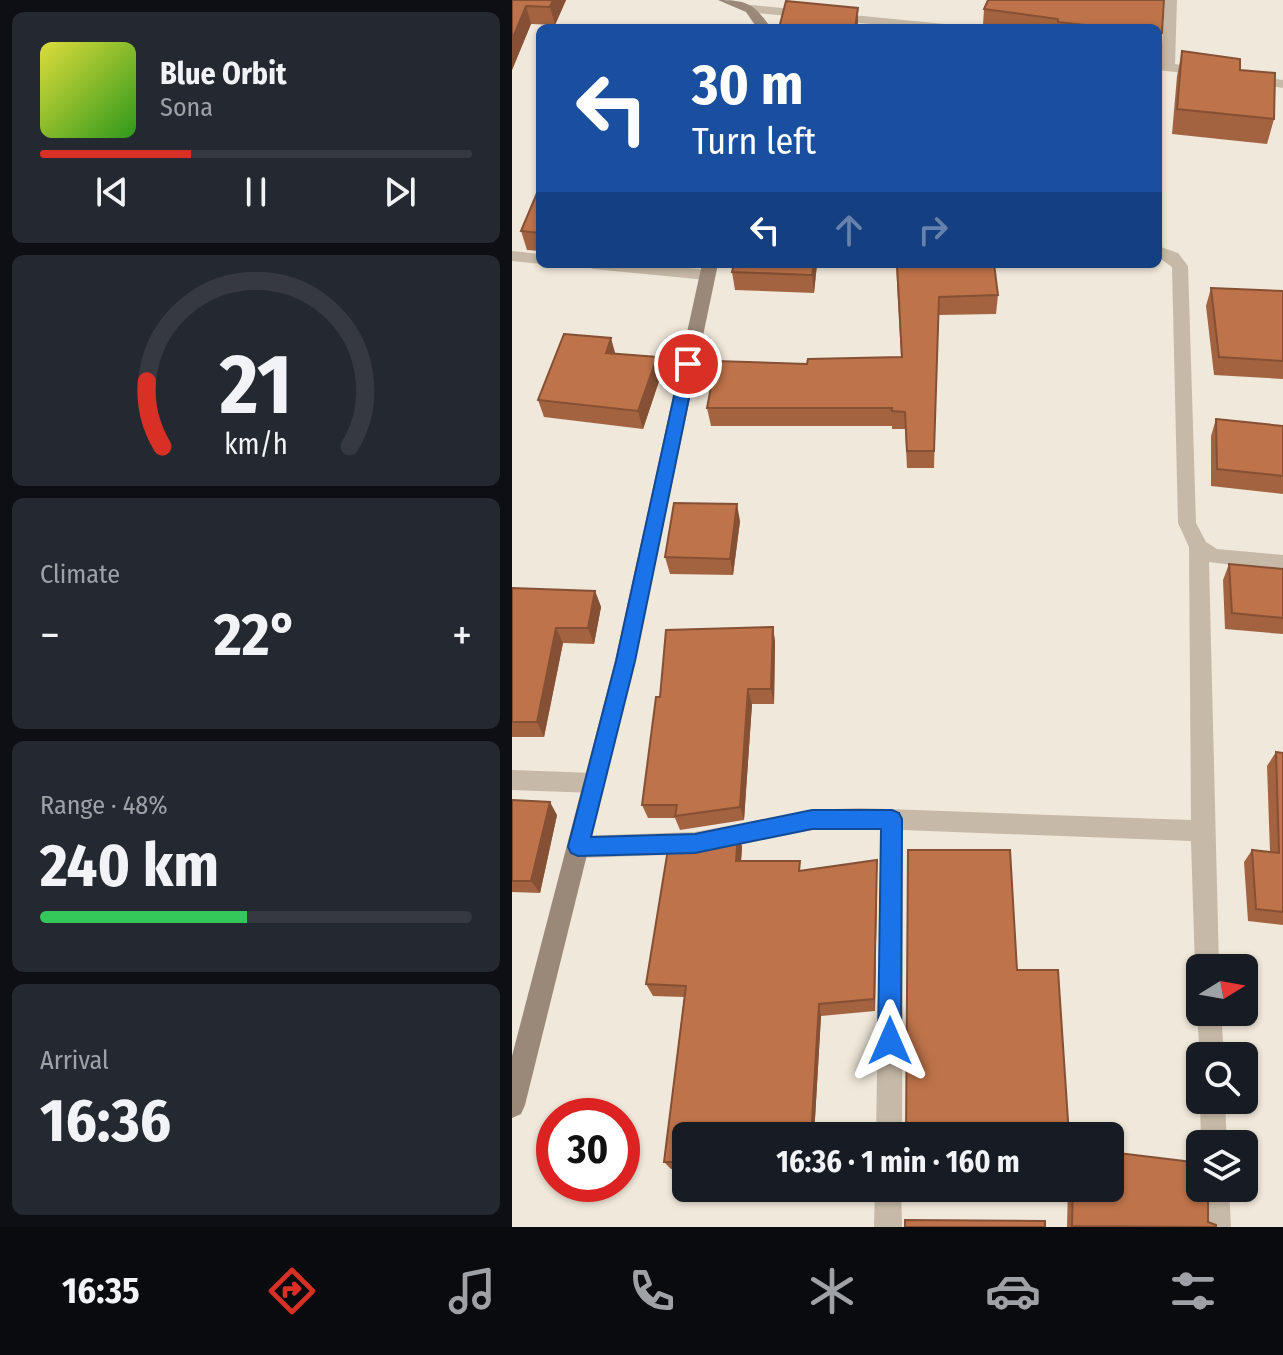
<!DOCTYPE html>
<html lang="en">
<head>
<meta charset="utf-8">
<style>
	:root { --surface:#171b24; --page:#242831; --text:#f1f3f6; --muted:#9ea1a6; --line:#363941; --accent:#d93025 }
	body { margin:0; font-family:"Fira Sans Condensed",sans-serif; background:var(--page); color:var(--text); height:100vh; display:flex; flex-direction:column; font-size:30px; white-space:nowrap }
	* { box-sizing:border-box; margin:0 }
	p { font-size:26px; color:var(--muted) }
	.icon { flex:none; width:44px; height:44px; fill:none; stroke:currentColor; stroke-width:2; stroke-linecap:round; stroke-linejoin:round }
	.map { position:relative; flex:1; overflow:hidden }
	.sheet { display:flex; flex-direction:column; gap:12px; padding:12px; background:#0d0f14; width:512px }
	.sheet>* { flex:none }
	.banner { position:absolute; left:24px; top:24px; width:626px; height:244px; border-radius:12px; box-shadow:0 2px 6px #0004; background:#1a4fa0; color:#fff; overflow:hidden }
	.needle { width:52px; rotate:79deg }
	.buttons { position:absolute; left:674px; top:954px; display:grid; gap:16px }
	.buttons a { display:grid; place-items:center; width:72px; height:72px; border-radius:12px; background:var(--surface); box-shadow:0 2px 6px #0004; font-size:40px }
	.speed { position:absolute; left:24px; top:1098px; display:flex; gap:16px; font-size:40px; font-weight:700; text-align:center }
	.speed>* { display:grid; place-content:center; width:104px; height:104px; border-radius:50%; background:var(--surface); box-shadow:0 2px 6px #0004; line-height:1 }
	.speed .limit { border:12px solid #d22; background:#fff; color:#111 }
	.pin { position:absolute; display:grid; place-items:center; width:68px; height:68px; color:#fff; margin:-34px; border:4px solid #fff; border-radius:50%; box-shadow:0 2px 8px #0007 }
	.me { position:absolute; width:88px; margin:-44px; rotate:0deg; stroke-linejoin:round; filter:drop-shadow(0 0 6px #0008) }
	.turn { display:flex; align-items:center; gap:28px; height:168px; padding:0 24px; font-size:36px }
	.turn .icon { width:104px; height:104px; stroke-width:2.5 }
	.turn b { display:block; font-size:56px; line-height:68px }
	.lanes { display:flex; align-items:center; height:76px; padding:0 24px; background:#0003; justify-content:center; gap:40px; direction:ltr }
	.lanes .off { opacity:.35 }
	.big { font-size:60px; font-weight:700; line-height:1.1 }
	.sheet .tile { flex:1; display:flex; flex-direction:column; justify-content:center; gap:12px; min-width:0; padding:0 28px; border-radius:12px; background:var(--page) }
	.sheet .dial { align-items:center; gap:0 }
	.dial svg { height:208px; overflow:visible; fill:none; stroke:var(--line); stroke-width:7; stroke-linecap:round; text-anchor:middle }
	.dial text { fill:var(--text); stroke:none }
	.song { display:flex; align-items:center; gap:24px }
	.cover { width:96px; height:96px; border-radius:12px; background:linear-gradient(135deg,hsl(60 70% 55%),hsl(110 70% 35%)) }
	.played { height:8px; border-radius:4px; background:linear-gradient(90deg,var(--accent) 35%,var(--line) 35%) }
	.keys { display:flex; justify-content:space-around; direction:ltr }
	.heat { display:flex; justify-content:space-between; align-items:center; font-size:44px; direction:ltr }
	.charge { height:12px; border-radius:6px; background:linear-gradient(90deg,#34c759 48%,var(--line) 0) }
	.trip { position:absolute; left:160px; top:1122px; width:452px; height:80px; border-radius:12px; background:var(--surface); box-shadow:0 2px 6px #0004; font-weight:700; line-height:80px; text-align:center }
	.dock { display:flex; height:128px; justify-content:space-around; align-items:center; background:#090b0e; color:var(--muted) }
	.dock .icon { width:56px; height:56px }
	.dock .active { color:var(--accent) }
	.dock b { font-size:36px; color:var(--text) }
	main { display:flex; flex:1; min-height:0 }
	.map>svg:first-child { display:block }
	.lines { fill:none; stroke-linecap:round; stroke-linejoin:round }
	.street { fill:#c7b9a7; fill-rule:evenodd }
	.secondary { fill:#9a8979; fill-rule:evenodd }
	.wall { fill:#a36340 }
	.shaded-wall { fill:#855034 }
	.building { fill:#be734a; stroke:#855034; stroke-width:2 }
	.route { fill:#1a73e8; stroke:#114b97; stroke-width:2 }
</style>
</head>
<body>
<main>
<section class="sheet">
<div class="tile">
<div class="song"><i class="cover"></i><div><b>Blue Orbit</b><p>Sona</p></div></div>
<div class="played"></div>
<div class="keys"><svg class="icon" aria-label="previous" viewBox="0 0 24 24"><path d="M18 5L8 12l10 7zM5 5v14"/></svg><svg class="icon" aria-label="pause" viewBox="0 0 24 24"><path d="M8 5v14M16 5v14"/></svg><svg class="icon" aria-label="next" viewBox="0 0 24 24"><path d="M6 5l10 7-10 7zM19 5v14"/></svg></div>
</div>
<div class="tile dial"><svg viewBox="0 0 100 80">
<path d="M14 69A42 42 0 1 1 86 69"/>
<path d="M14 69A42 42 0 0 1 8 44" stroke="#d93025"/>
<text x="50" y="56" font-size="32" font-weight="700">21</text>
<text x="50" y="72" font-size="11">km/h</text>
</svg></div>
<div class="tile"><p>Climate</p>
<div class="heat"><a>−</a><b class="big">22°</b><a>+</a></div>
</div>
<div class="tile"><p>Range · 48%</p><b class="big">240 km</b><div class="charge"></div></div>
<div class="tile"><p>Arrival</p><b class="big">16:36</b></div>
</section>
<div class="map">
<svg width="771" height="1227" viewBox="0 0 771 1227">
	<rect width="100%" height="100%" fill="#f0e8da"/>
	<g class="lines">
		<path class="street" d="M653,0H665L663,64L697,70V76L646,70V62H649Z
			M239,5L432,24L439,28H399L234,12V6Z
			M735,75L771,80V88L730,82V76Z
			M646,246L666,253L676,266L684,523L694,542L705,549L771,555V571L697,562L707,968H688V977L683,968L679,841L391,830L390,1136H364L369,829L300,830L183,854L66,858L58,855L55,847L58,839L66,836L183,832L300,810L348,808L679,820L677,547L666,523L660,267L646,257Z
			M0,251L28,254L29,264L0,261Z
			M73,264H136L195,270L203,275L195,280L81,269Z
			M0,770L82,773L90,776L93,783L90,790L82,793L0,790Z
			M688,1004V1012H709L712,1056H688V1060L685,1012Z
			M688,1098L713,1100L715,1144H689Z
			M363,1188H389L390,1227H362Z
			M691,1188H717L719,1227H691Z"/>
		<path class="secondary" d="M206,0C236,0 242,4 259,28H245L234,12Z
			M190,264H206L123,661L13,1105L9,1114L0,1118V1056L103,661Z"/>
	</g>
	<path class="wall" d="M0,0H54L43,25L19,24L0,70Z
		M476,0H652L650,33L647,49L646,28H491L471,25L472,9Z
		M670,51L728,70L762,119L755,144L660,134L665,76Z
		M28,193V251L15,250L9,231Z
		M222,264H305L302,293L223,290L220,272Z
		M384,264H482L486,295L484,314L426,315L422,468H395L393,429H380V426H199L195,408L295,364L389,357Z
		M699,288L771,291V379L702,375L694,306Z
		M103,354L145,357L149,375L131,429L32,417L26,400Z
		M704,419L771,426V494L699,486V436Z
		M228,521L221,575L158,574L153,557Z
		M717,564L771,569V634L713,629L711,580Z
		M0,588L83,591L89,607L82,644L51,643L32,737H0Z
		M261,627L263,642L262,704H240L232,820L168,830L163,818H136L130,805L148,697Z
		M764,752L771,753V925L736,921L732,862L740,850L758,852L755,766Z
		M0,800L45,815L28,893L0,892Z
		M226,833L230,847L229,861L289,870L365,874L363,1011L309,1016L302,1136H174V1169H159L152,1162L172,997L141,996L134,984Z
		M556,1188H598L696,1222L704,1227H555Z"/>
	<path class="shaded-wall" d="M41,0H54L43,25L38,7Z
		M14,6L19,24L0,70V40Z
		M346,8V28H343Z
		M302,264H305L302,293L300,275Z
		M99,338L104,356L94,353Z
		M145,357L149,375L131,429L126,411Z
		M225,504L228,521L221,575L218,559Z
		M83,591L89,607L82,644L76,628Z
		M261,627L263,642L262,704L259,689Z
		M44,628L51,643L32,737L25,722Z
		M236,689L240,704L232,820L228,807Z
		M38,802L45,815L28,893L19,881Z
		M226,833L230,847L228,875L224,861Z
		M365,860V874L363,1011L362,999Z
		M307,1004L309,1016L302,1136H299Z"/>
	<path class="building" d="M0,0H41L38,7L14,6L0,40Z
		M476,0H652L650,33L646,32V28H601L546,22V19L472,9Z
		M274,1L346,8L343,28H267Z
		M670,51L728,59V70L763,73L762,119L665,109Z
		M25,193H28V233L9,231Z
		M222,264H302L300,275L220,272Z
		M385,264H482L486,295L427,297L422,451H395L393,412L380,411V408H195L204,361L295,364L296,359L390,357Z
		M699,288L771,291V361L707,357Z
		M52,334L99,338L94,353L145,357L126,411L26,400Z
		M704,419L771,426V476L705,469Z
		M162,503L225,504L218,559L153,557Z
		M717,564L771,569V618L720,613Z
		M0,588L83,591L76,628H44L25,722H0Z
		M261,627L259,689H236L228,807L163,816L165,805H130L144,697H148L154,630Z
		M764,752L771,753V912L744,909L740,850L767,853Z
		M0,800L38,802L19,881H0Z
		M226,833L224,861H288L287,871L365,860L362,999L307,1004L299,1136H174V1162H152L174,986L134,984L157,843Z
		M396,850H498L505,970H546L557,1136H394Z
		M598,1152L688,1163V1188H696V1222L704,1225V1227L560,1226L561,1188H598Z
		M393,1220L533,1221V1227H393Z"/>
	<path class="route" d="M176,358L184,364L123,661L79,837L183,834L300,810H380L387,813L390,819L389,1041L386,1049L378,1052L370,1049L366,1041L369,829H300L183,853L66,856L59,853L56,847L104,661L169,364Z"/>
</svg>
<div class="buttons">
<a><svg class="needle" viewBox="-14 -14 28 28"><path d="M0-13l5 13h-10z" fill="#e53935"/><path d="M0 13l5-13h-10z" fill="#9ea1a6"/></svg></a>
<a><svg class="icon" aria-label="search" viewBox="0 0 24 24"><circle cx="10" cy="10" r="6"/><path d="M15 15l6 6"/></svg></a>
<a><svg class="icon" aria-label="layers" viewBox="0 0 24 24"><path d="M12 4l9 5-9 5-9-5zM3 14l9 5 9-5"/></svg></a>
</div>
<div class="speed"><div class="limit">30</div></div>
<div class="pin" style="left:176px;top:364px;background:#d93025"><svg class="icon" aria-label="arrive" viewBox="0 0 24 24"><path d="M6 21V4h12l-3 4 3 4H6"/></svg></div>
<svg class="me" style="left:378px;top:1041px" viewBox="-20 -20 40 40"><path d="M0-17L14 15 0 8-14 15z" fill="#1a73e8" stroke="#fff" stroke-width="4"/></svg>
<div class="trip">16:36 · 1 min · 160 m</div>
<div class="banner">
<div class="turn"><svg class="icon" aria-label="left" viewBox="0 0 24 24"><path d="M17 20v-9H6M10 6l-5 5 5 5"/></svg><div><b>30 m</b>Turn left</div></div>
<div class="lanes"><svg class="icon" aria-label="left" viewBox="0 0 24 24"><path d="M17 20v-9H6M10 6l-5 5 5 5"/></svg><svg class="icon off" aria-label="ahead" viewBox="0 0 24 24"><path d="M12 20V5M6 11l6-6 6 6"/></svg><svg class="icon off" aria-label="right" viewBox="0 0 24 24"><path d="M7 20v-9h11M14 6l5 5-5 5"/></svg></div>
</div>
</div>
</main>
<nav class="dock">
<b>16:35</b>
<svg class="icon active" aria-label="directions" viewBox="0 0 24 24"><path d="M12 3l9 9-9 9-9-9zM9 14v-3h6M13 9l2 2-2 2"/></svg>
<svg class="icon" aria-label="music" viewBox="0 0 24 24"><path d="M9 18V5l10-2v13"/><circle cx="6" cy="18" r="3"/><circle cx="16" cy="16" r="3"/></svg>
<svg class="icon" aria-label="phone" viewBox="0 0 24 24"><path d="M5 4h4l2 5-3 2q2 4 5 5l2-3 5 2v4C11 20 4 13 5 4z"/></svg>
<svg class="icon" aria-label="climate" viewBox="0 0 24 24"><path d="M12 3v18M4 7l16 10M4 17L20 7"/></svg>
<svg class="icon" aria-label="car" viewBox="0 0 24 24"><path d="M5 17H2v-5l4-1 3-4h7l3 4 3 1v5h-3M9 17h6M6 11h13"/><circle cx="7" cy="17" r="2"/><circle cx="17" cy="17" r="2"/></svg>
<svg class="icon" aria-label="filters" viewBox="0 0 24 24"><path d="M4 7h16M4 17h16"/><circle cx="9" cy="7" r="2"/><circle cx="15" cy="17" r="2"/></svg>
</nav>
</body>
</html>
